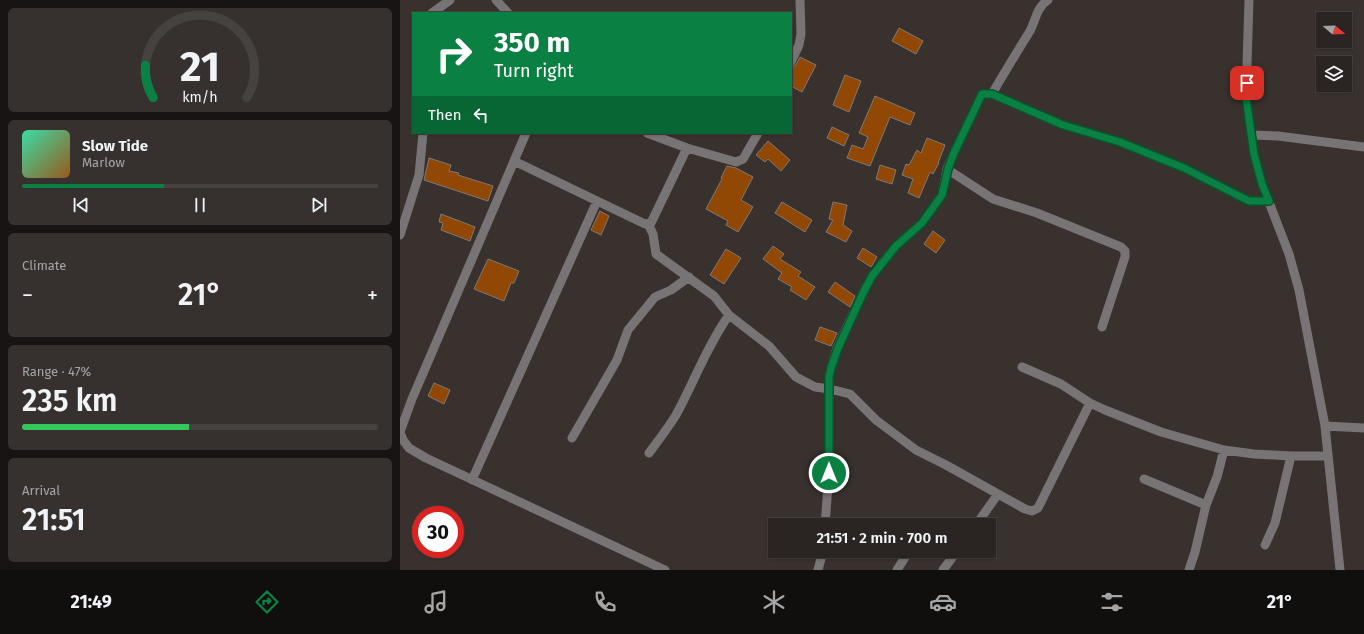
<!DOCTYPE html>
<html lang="en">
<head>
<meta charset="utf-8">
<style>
	:root { --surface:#2a2522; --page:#36312f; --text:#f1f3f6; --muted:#a5a5a5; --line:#464240; --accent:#0b8043 }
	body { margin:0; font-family:"Fira Sans",sans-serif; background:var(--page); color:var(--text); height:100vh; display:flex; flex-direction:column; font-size:15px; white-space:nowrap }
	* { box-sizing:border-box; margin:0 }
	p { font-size:13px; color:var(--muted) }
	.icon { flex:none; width:22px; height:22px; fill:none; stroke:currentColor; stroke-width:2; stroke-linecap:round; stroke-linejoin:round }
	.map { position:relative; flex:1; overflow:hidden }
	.details { display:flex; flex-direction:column; gap:8px; padding:8px; background:#171413; width:400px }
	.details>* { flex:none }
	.top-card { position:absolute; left:12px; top:12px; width:380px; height:122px; border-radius:0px; box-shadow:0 1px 3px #0004,0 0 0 1px var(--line); background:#0b8043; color:#fff; overflow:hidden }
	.needle { width:26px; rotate:109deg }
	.tools { position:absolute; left:916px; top:12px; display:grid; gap:8px }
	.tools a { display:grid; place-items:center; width:36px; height:36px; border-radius:0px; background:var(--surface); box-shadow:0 1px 3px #0004,0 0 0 1px var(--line); font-size:20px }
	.speed { position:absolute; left:12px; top:506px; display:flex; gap:8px; font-size:20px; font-weight:700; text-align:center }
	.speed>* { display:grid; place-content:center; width:52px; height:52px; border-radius:50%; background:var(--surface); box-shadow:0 1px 3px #0004,0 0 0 1px var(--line); line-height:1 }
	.speed .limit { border:6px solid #d22; background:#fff; color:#111 }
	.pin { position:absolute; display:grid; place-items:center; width:34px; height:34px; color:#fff; margin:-17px; border-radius:8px; box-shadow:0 2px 6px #0006 }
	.me { position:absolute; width:44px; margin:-22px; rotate:0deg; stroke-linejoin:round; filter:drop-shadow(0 0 3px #0008) }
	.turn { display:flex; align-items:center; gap:14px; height:84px; padding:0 16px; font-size:18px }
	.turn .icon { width:52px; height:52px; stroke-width:2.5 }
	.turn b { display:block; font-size:28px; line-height:34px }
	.then { display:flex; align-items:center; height:38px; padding:0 16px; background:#0003; gap:8px; font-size:15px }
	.big { font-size:30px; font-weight:600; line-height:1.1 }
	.details .tile { flex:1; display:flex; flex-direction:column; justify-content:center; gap:6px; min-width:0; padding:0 14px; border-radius:6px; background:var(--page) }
	.details .dial { align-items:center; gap:0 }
	.dial svg { height:104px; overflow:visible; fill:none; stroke:var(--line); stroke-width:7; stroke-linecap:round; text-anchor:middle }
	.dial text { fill:var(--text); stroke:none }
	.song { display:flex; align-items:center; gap:12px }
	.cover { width:48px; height:48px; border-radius:6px; background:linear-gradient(135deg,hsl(160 70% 55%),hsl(30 70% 35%)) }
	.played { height:4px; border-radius:2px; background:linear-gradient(90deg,var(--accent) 40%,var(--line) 40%) }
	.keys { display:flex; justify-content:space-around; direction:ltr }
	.heat { display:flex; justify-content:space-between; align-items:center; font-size:22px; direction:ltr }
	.charge { height:6px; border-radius:3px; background:linear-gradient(90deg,#34c759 47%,var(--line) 0) }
	.trip { position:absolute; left:368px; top:518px; width:228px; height:40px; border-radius:0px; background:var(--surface); box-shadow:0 1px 3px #0004,0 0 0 1px var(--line); font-weight:600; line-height:40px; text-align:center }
	.tabs { display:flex; height:64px; justify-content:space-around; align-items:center; background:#110f0e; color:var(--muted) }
	.tabs .icon { width:28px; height:28px }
	.tabs .on { color:var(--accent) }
	.tabs b { font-size:18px; color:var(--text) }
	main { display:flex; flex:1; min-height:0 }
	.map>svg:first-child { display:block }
	.building { fill:#914805; stroke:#817974 }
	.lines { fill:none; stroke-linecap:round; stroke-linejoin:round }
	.minor { stroke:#787374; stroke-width:9 }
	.route-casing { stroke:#07532c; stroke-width:10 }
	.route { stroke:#0b8043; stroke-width:7 }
</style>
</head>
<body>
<main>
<section class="details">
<div class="tile dial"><svg viewBox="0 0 100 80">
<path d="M14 69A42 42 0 1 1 86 69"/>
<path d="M14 69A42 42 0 0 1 8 44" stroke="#0b8043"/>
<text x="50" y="56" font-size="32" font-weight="700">21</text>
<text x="50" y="72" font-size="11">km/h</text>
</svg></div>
<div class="tile">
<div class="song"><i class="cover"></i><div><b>Slow Tide</b><p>Marlow</p></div></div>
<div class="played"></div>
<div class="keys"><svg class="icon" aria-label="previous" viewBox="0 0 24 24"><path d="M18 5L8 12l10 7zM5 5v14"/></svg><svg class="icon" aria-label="pause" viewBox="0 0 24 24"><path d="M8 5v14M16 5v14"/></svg><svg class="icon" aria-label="next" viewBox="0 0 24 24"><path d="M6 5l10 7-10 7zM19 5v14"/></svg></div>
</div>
<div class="tile"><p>Climate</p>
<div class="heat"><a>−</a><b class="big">21°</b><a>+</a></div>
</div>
<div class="tile"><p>Range · 47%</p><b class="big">235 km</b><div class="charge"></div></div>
<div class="tile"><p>Arrival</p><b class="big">21:51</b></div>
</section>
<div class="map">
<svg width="964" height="570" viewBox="0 0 964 570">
	<rect width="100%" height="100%" fill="#38312d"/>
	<path class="building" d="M499,28L523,41L516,54L492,41Z
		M400,57L416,65L402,92L391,86V73L393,69L392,68L396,65Z
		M445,75L461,81L449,112L433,105Z
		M475,96L515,113L510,125L490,117L470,166L447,158L452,145L463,149L468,137L459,133Z
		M432,127L449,135L444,146L427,138Z
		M527,138L545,145L538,163H539L533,174L530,172L519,198L508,193L513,179L502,175L506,164L509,165L517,150L521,153Z
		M368,141L390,160L381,171L368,159L365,162L356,155Z
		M29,158L51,165L49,171L59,173L58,175L93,186L88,201L24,180Z
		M480,165L496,170L492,184L476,179Z
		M327,166L336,168L353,177L341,200L353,207L338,232L326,225L328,221L306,209L322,179L321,178Z
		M382,202L412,220L405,232L375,213Z
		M433,202L447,205L443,225L452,231L446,242L426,232L433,220L429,219Z
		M200,211L209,216L201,235L191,230Z
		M41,214L75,227L70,241L41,230L43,223L39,222Z
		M533,231L545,240L536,253L524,244Z
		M373,246L384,254L380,259L401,272L398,276L415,287L406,300L390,290L392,287L378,279L382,273L363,259Z
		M463,248L477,257L471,267L457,258Z
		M326,249L341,258L324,284L310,275Z
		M88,259L119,271L114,283H111L104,301L74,289Z
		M435,282L455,296L450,307L428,292Z
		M420,327L437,333L431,346L415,340Z
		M34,383L50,390L44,404L28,396Z"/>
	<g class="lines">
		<path class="minor" d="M96,0L108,13
			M849,0L846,97L854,154L862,184L889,254L899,290L925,426L940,570
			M32,13L50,0
			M391,62L399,45L401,34L400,0
			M592,94C604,73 617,52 630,31C636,19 637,7 648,0
			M126,133L12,399L0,432L3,440L9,448L26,458L265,570
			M247,133L287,148L336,162L343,159L358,133
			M852,135L878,136L964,147
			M114,161L245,224L251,223L287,148
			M547,169L593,199L637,213L721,247L725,251V257L702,327
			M248,224L253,234L256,254L314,296L329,315L369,346L396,377L415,387L430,389L450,394L476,420L516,450L546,465L625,509L632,511L638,508L690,403
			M0,235L19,175L23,133
			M622,367L661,384L690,403L705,410L761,432L824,450L854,454L891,456H928
			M925,426L964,428
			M172,438L217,360L228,330L255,297L271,290L289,277
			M249,453C258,441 268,428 276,415C294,382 307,346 329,315
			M744,479L806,505
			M72,480L197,201
			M425,525L429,473V377L431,368L437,348L463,293L472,276L496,246L522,223L542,195L547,169L553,155L582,94H592L663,125L720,142L784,168L849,201H869
			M576,525L598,494
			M865,545L875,523L891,456
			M418,570L423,551
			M497,570L509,551
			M543,570L557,551
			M789,570L795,552L806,505L817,477L824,450"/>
	</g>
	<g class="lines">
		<g class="route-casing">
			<path id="route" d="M429,473V377L431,368L438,348L463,293L472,276L496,246L522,223L542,195L548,169L553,155L582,94H592L663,125L720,142L784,168L849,201H869L862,184L854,154L846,97L847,83"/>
		</g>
		<use href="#route" class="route"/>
	</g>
</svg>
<div class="tools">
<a><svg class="needle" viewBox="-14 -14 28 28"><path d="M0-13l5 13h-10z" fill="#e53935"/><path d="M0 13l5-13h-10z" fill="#a5a5a5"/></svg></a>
<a><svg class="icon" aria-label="layers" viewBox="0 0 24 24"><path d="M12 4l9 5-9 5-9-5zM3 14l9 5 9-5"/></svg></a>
</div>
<div class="speed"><div class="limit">30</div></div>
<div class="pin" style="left:847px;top:83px;background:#d93025"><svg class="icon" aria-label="arrive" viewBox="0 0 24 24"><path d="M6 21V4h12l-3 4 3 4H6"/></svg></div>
<svg class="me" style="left:429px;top:473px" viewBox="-20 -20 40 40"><circle r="17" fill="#0b8043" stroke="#fff" stroke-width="3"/><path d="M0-11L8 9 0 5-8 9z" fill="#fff"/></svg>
<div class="trip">21:51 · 2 min · 700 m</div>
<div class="top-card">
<div class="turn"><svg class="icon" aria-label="right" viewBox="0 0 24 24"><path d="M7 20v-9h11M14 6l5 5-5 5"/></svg><div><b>350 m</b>Turn right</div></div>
<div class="then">Then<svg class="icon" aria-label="left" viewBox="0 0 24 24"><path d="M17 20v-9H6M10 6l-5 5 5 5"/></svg></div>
</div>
</div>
</main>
<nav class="tabs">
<b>21:49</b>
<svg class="icon on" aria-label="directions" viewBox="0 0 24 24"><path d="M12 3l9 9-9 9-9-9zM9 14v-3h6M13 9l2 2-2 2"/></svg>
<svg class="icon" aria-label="music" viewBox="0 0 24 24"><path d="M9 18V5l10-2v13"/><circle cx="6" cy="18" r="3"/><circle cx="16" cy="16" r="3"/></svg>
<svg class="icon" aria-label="phone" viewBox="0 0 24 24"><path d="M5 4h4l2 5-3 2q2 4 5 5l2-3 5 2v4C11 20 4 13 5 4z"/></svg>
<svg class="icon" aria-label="climate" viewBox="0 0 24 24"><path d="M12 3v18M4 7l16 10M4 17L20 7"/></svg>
<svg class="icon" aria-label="car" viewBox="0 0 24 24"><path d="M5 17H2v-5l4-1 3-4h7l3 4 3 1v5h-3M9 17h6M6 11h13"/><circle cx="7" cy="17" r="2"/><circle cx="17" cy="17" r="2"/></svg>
<svg class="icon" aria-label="filters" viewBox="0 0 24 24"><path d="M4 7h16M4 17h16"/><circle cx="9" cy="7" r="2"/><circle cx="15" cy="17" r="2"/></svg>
<b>21°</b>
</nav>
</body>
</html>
